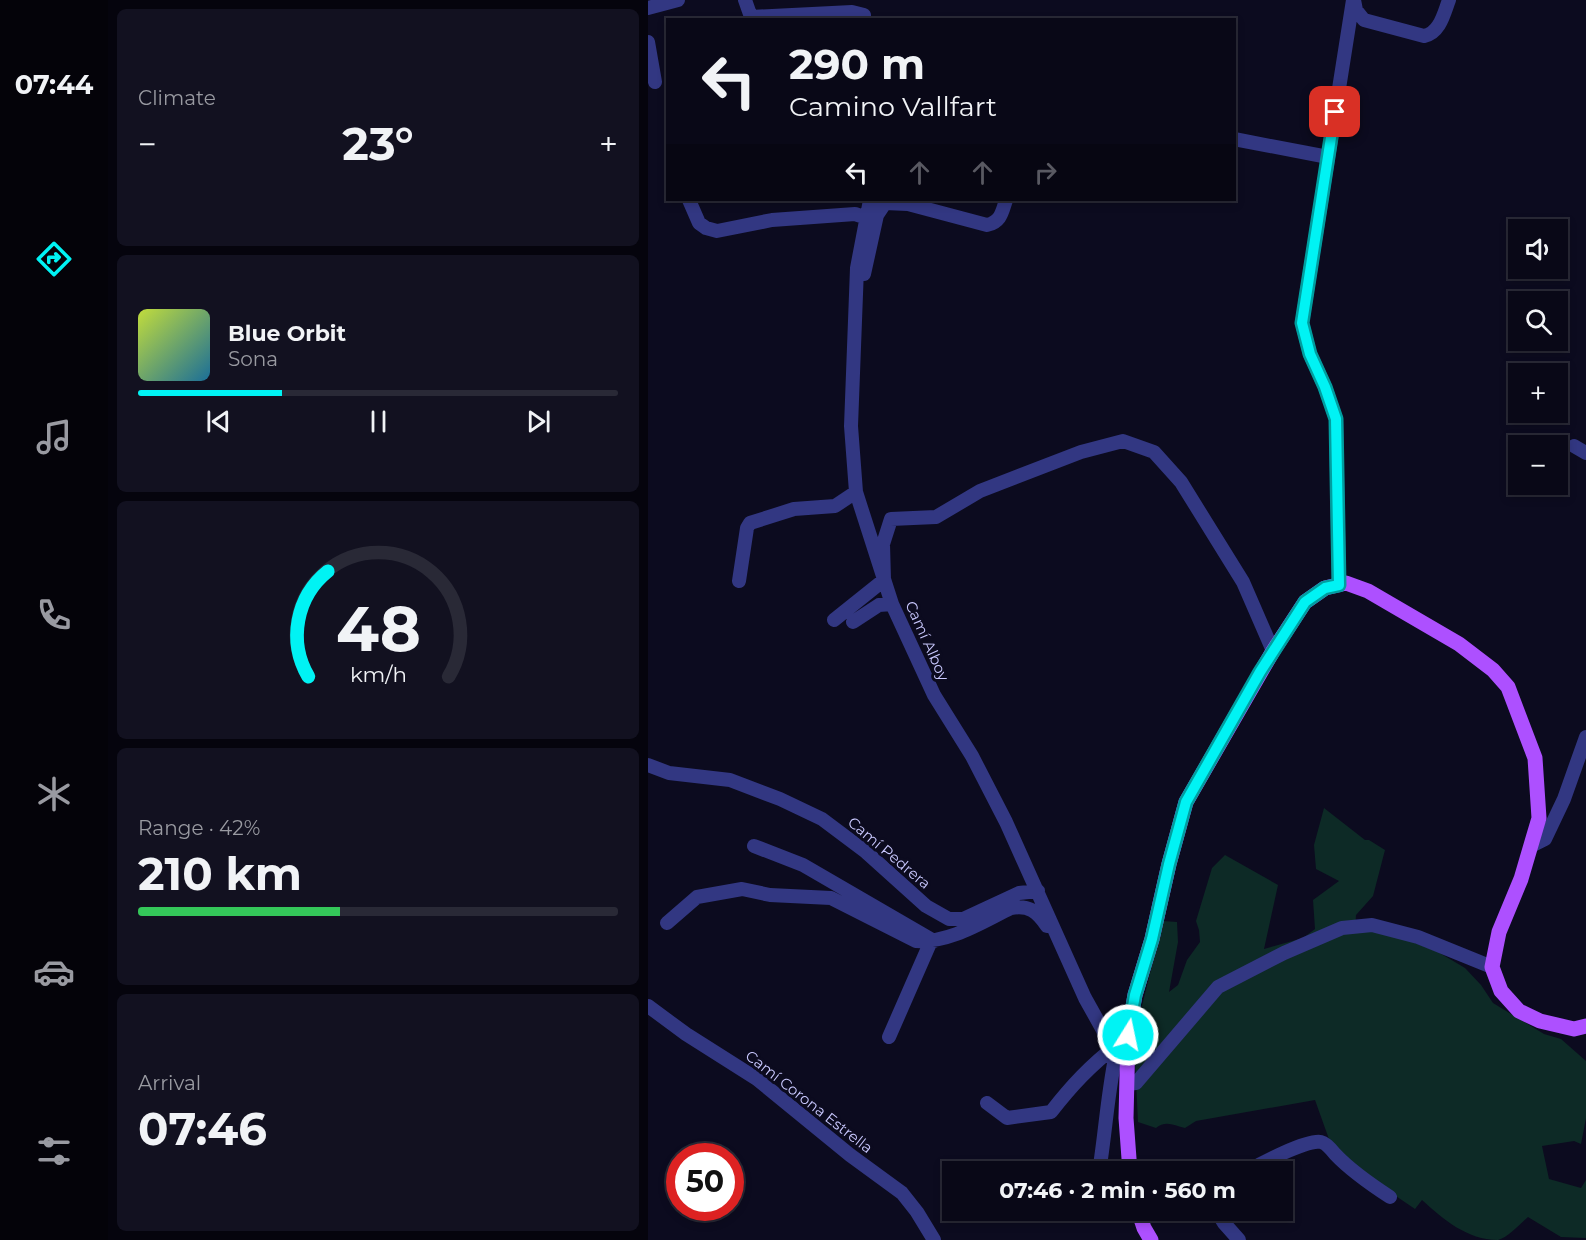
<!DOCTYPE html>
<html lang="en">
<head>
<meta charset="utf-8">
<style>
	:root { --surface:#090817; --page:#121120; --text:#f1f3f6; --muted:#999aa1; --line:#292936; --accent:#00f3f4 }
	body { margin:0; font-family:Montserrat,sans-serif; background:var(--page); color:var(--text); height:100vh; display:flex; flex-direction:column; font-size:22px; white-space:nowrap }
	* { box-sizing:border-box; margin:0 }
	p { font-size:20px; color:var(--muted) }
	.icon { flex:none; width:33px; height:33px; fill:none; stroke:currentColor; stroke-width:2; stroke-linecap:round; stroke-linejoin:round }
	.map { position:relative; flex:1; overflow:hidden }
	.drawer { display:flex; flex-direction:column; gap:9px; padding:9px; background:#05040d; width:540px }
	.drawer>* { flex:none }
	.banner { position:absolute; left:18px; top:18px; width:570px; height:183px; border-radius:0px; box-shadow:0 3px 9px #0003,0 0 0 2px var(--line); background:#090817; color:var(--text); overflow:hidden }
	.tools { position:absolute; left:860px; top:219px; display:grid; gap:12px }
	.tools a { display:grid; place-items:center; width:60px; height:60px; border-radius:0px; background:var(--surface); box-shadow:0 3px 9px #0003,0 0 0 2px var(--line); font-size:30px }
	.speed { position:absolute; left:18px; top:1143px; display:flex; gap:12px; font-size:30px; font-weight:700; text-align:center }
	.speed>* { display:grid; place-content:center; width:78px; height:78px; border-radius:50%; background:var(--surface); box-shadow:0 3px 9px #0003,0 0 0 2px var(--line); line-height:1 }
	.speed .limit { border:9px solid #d22; background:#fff; color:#111 }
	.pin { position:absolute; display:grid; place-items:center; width:51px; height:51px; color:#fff; margin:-26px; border-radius:12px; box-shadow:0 3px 9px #0006 }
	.me { position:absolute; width:66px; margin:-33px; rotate:10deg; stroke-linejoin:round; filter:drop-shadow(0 0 4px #0008) }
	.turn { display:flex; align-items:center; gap:21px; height:126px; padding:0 24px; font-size:27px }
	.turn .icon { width:78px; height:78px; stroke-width:2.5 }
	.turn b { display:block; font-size:42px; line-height:51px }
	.lanes { display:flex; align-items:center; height:57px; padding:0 24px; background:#0003; justify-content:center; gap:30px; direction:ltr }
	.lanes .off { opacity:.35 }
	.big { font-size:45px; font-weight:700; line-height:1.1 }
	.drawer .card { flex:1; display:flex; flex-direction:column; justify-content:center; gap:9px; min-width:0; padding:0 21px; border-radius:9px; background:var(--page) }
	.drawer .dial { align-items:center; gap:0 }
	.dial svg { height:156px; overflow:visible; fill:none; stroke:var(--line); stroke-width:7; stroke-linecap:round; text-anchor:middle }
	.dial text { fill:var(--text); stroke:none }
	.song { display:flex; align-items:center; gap:18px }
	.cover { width:72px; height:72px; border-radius:9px; background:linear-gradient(135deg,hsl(70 70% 55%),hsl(200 70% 35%)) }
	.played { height:6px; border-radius:3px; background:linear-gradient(90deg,var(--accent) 30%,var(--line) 30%) }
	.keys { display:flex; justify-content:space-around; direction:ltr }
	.heat { display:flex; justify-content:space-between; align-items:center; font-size:33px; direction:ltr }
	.charge { height:9px; border-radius:4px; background:linear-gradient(90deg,#34c759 42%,var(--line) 0) }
	.trip { position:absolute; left:294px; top:1161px; width:351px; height:60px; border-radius:0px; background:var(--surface); box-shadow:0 3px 9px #0003,0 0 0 2px var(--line); font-weight:700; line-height:60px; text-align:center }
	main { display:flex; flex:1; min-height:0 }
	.tabs { display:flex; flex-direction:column; width:108px; justify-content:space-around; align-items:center; background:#040309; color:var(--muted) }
	.tabs .icon { width:42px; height:42px }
	.tabs .on { color:var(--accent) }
	.tabs b { font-size:27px; color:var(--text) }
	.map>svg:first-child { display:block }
	.green { fill:#0d2a26 }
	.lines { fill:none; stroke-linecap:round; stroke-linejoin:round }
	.minor { stroke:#323782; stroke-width:14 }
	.major { stroke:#ad50ff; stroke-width:15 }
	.route-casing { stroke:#009e9f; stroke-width:15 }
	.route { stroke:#00f3f4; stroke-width:10 }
	.labels { text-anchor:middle; stroke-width:6; stroke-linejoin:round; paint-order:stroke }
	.street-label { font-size:15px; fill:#cac9ff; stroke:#0c0b1f }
</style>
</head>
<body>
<main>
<nav class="tabs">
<b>07:44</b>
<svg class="icon on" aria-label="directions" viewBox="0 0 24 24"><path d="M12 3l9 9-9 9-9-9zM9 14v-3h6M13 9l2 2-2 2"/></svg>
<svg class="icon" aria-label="music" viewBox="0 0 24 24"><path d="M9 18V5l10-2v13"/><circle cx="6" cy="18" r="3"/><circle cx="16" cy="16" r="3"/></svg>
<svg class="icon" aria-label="phone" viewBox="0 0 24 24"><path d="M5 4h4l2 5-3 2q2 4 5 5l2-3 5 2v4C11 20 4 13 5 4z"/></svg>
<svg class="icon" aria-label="climate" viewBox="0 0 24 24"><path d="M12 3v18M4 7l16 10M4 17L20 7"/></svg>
<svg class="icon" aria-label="car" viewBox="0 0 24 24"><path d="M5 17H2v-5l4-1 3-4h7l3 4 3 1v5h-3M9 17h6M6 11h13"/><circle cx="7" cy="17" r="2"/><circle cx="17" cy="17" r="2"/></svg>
<svg class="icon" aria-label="filters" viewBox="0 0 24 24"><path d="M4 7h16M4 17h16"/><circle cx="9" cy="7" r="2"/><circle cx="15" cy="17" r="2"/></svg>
</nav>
<section class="drawer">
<div class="card"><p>Climate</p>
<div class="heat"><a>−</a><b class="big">23°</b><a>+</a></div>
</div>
<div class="card">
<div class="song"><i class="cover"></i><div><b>Blue Orbit</b><p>Sona</p></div></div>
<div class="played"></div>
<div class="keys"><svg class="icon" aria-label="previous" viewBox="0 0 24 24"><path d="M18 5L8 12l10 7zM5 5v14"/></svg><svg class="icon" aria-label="pause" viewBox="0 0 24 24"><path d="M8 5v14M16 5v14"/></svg><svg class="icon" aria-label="next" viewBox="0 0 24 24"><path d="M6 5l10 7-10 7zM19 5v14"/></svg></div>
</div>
<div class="card dial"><svg viewBox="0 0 100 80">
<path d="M14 69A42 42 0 1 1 86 69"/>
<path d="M14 69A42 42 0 0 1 24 15" stroke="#00f3f4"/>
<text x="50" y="56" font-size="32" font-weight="700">48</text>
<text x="50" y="72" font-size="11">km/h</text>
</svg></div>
<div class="card"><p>Range · 42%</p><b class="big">210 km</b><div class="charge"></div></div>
<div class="card"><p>Arrival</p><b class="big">07:46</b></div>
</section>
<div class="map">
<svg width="938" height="1240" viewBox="0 0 938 1240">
	<rect width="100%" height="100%" fill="#0c0b1f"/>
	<path class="green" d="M676,808L717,840H721L737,850L725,896L708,915L707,930L729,931L752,937L790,952L817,968L833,985L845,1003L896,1034L913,1039L938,1061V1118L933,1144L926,1141L894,1146L901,1179L933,1188L938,1180V1238L913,1237L880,1217C872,1224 859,1238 850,1240C819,1240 795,1219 774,1200L767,1209L711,1171L682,1142L667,1100L548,1121L537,1128C526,1125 517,1120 508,1128L490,1122L486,1038L515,921L529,922L530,942L521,992L530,985L539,960L552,942L551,930L548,921L564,868L577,855L630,885L616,949L655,938L667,929L665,900L691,881L668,869L666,845Z"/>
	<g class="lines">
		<path class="minor" d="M97,0L103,17L204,12L216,15
			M706,0L708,10L716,20L776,36C792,33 796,13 801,0
			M0,8L30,0
			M0,42L7,82
			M586,139L680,157
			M41,200L51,223L58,228L69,231L124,220L207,214L219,218
			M222,200L209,268L203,426L208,492L244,604L286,695L324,756L358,822L437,998L461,1041L480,1048
			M216,274L229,215L237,203L260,204L339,225C353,222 354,212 358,200
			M926,446L938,453
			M91,581L99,528L102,523L146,509L187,506L208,492
			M691,585L688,419L677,387L662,354L654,323L705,0
			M186,620L236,580L235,544L243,519L288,517L332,491L433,452L475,441L506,452L533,482L595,582L625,651
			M205,622L231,605L244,604
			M0,765L21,773L82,780L132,799L174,819L218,852L278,906L301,919H315L371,893L390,891
			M106,846L155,865L286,941
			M883,846L897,839L916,799L938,737
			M19,923L49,897L94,889L122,895L183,898L268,941C302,943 334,922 363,908C381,905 389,911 399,926
			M0,1006L38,1034L109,1079L202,1155L254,1193L269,1212L286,1240
			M241,1037L283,941
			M479,1084L488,1083L570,987L636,953L694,928L724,925L770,937L844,967
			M339,1103L359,1118L403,1112C424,1085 442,1066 470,1044
			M451,1172C458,1129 460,1086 470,1044
			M598,1172C612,1164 659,1139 673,1142C678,1143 683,1149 687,1154C703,1171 722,1184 742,1197
			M568,1210L576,1223L591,1240"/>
		<path class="major" d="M482,1172L478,1118L480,1035L487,995L504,939L521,864L538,802L625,651L657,602L677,588L698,583L720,591L811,644L845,670L860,687L887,758L891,818L873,879L851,932L844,967L853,991L871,1011L892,1021L926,1029L938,1026
			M490,1210L496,1228L503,1240"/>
	</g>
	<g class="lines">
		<g class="route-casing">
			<path id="route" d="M480,1035L487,995L504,939L521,864L538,802L612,672L657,602L677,588L691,585L688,419L677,387L662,354L654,323L687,112"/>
		</g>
		<use href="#route" class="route"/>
	</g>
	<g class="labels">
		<g class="street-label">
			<text transform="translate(279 641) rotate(66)" y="5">Camí Alboy</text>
			<text transform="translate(241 853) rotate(40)" y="5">Camí Pedrera</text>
			<text transform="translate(161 1102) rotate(38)" y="5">Camí Corona Estrella</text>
		</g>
	</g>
</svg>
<div class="tools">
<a><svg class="icon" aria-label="sound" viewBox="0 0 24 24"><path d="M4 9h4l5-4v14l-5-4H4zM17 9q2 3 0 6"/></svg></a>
<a><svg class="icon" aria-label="search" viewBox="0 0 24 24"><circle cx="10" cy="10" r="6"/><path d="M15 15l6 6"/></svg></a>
<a>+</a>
<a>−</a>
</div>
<div class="speed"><div class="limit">50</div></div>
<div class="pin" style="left:687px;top:112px;background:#d93025"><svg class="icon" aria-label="arrive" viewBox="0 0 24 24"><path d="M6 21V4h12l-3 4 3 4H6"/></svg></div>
<svg class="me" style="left:480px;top:1035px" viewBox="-20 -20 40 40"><circle r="17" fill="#00f3f4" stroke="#fff" stroke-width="3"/><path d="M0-11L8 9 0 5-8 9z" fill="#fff"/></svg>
<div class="trip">07:46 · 2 min · 560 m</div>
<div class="banner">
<div class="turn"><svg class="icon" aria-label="left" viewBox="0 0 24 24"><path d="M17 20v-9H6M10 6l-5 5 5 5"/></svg><div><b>290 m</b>Camino Vallfart</div></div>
<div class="lanes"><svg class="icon" aria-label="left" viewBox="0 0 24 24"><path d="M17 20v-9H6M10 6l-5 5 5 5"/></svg><svg class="icon off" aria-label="ahead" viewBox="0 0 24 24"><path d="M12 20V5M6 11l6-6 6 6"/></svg><svg class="icon off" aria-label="ahead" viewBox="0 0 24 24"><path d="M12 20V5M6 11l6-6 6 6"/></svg><svg class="icon off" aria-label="right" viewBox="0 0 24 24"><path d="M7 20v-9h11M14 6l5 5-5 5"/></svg></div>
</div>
</div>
</main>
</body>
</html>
